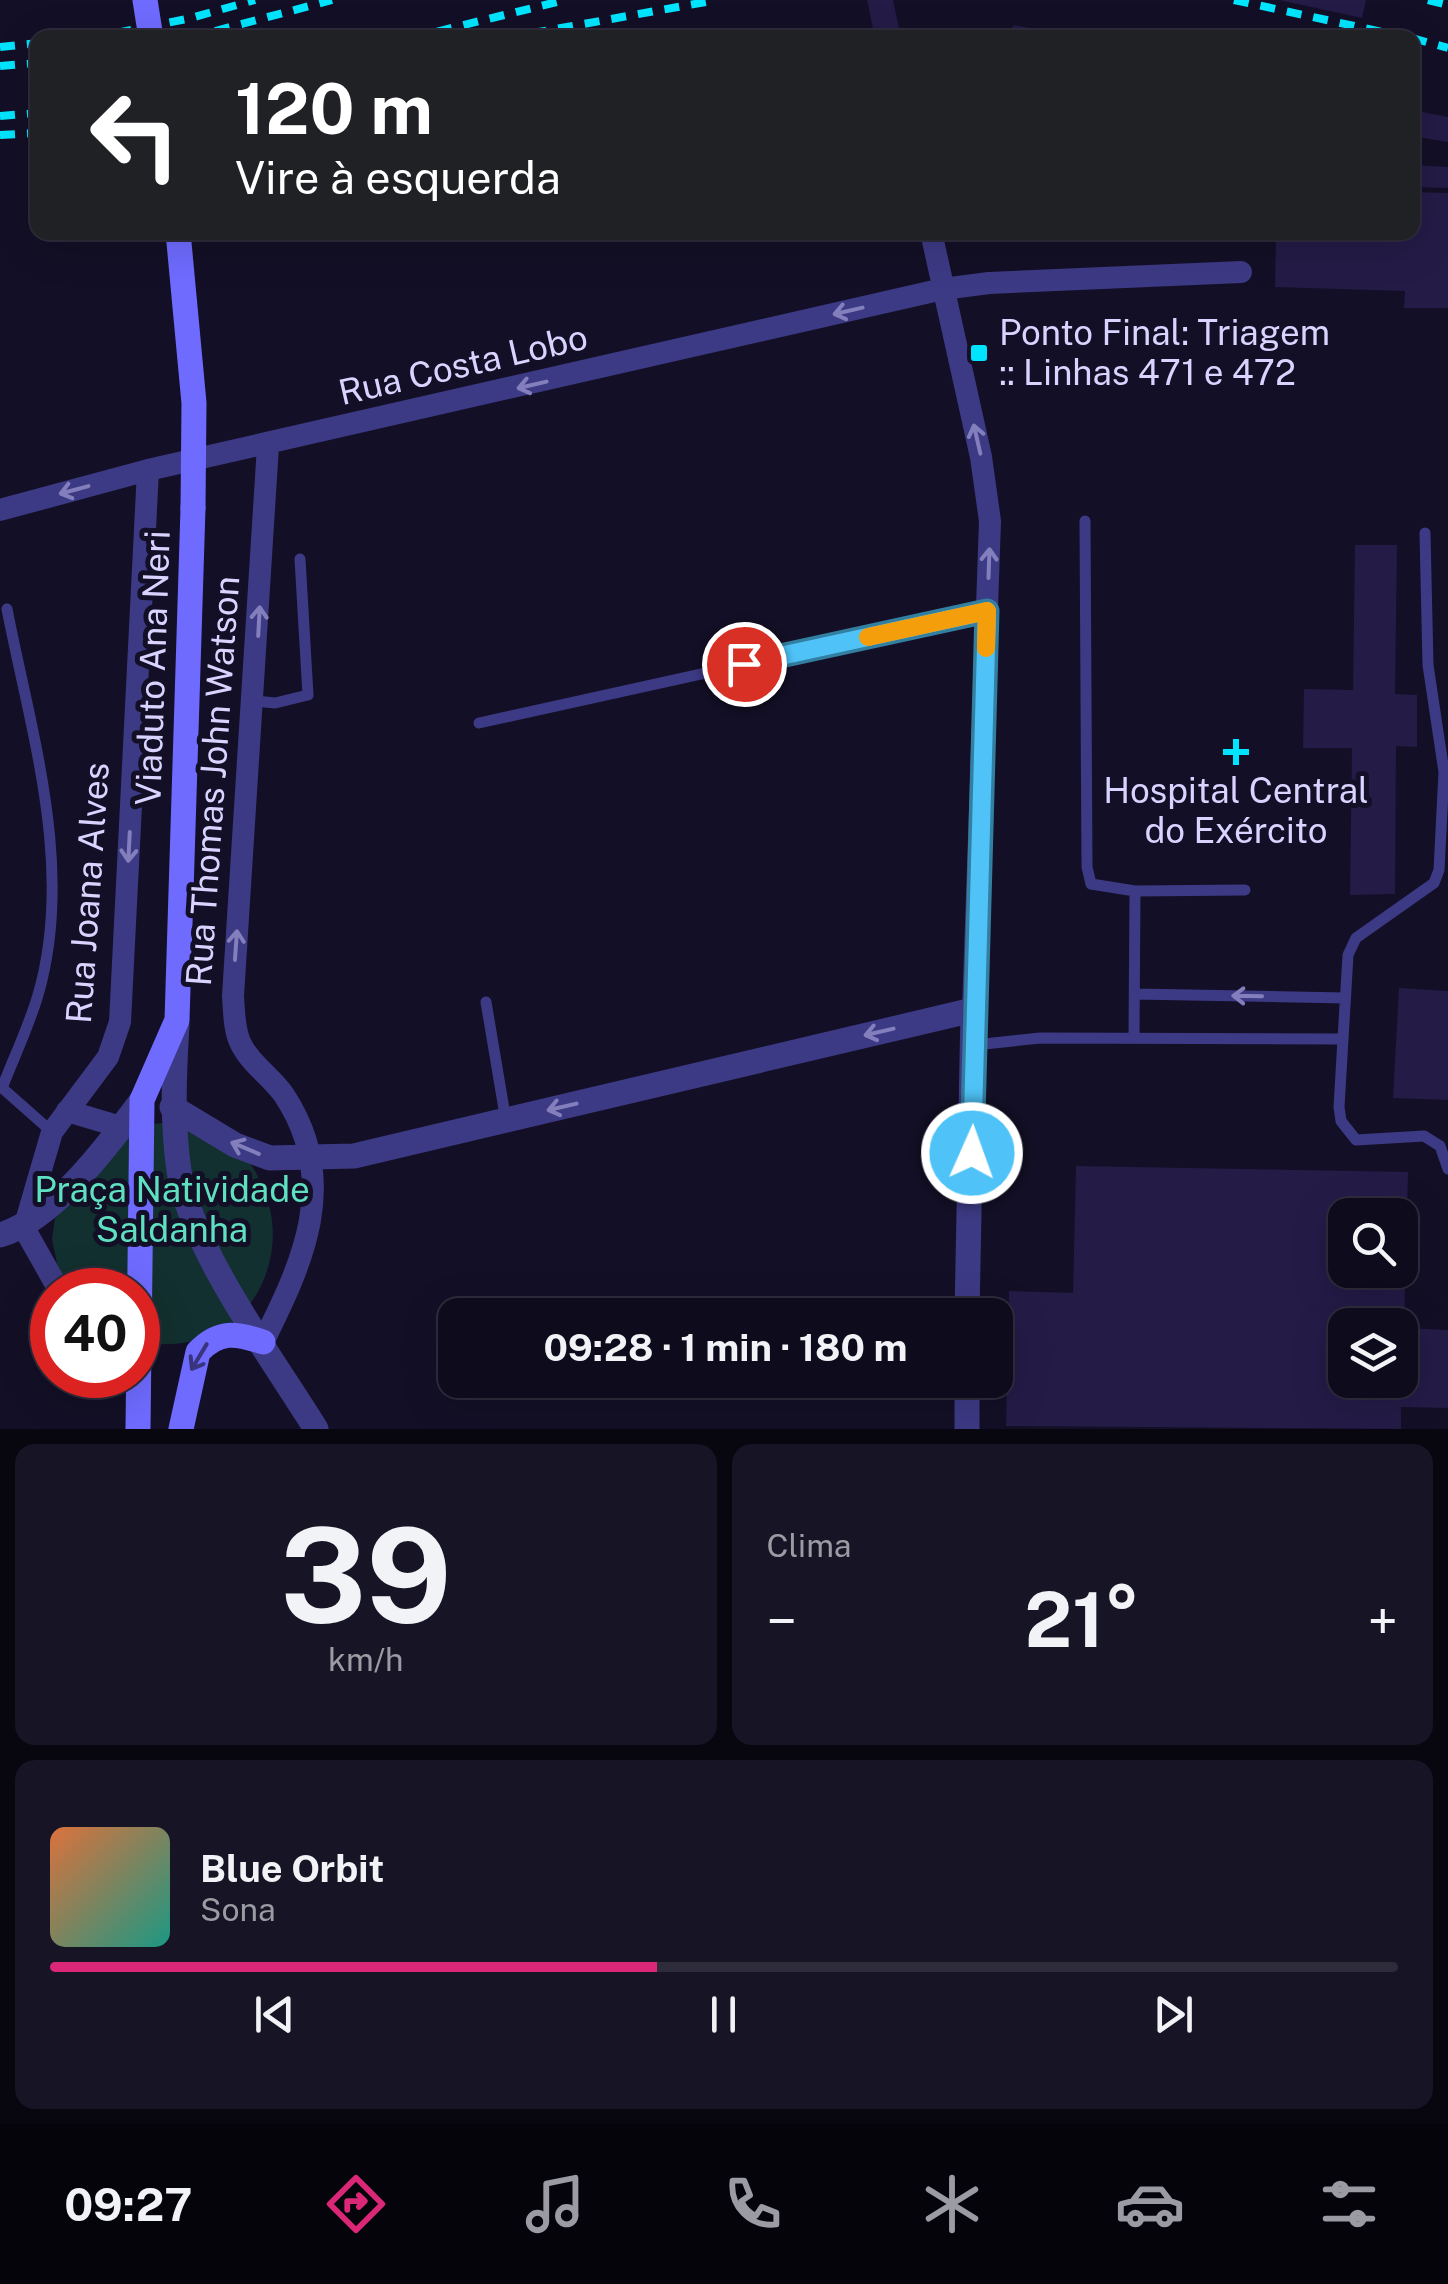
<!DOCTYPE html>
<html lang="pt">
<head>
<meta charset="utf-8">
<style>
	:root { --surface:#0e0b1c; --page:#171425; --text:#f1f3f6; --muted:#9b9ba3; --line:#2e2b3b; --accent:#db2777 }
	body { margin:0; font-family:"Public Sans",sans-serif; background:var(--page); color:var(--text); height:100vh; display:flex; flex-direction:column; font-size:38px; white-space:nowrap }
	* { box-sizing:border-box; margin:0 }
	p { font-size:32px; color:var(--muted) }
	.icon { flex:none; width:55px; height:55px; fill:none; stroke:currentColor; stroke-width:2; stroke-linecap:round; stroke-linejoin:round }
	.map { position:relative; height:1429px; overflow:hidden }
	.panel { display:flex; flex-direction:column; gap:15px; padding:15px; background:#08060f; flex:1 }
	.panel>* { flex:none }
	.hud { position:absolute; left:30px; top:30px; width:1390px; height:210px; border-radius:20px; box-shadow:0 10px 40px #0002,0 0 0 2px var(--line); background:#202124; color:#fff; overflow:hidden }
	.tools { position:absolute; left:1328px; top:1198px; display:grid; gap:20px }
	.tools a { display:grid; place-items:center; width:90px; height:90px; border-radius:20px; background:var(--surface); box-shadow:0 10px 40px #0002,0 0 0 2px var(--line); font-size:50px }
	.speed { position:absolute; left:30px; top:1268px; display:flex; gap:20px; font-size:50px; font-weight:700; text-align:center }
	.speed>* { display:grid; place-content:center; width:130px; height:130px; border-radius:50%; background:var(--surface); box-shadow:0 10px 40px #0002,0 0 0 2px var(--line); line-height:1 }
	.speed .limit { border:15px solid #d22; background:#fff; color:#111 }
	.pin { position:absolute; display:grid; place-items:center; width:85px; height:85px; color:#fff; margin:-42px; border:5px solid #fff; border-radius:50%; box-shadow:0 2px 10px #0007 }
	.me { position:absolute; width:110px; margin:-55px; rotate:2deg; stroke-linejoin:round; filter:drop-shadow(0 0 8px #0008) }
	.turn { display:flex; align-items:center; gap:35px; height:210px; padding:0 40px; font-size:45px }
	.turn .icon { width:130px; height:130px; stroke-width:2.5 }
	.turn b { display:block; font-size:70px; line-height:85px }
	.big { font-size:75px; font-weight:700; line-height:1.1 }
	.panel .widget { flex:1; display:flex; flex-direction:column; justify-content:center; gap:15px; min-width:0; padding:0 35px; border-radius:20px; background:var(--page) }
	.panel .dial { align-items:center; gap:0 }
	.dial b { font-size:130px; line-height:1 }
	.song { display:flex; align-items:center; gap:30px }
	.cover { width:120px; height:120px; border-radius:15px; background:linear-gradient(135deg,hsl(20 70% 55%),hsl(170 70% 35%)) }
	.played { height:10px; border-radius:5px; background:linear-gradient(90deg,var(--accent) 45%,var(--line) 45%) }
	.keys { display:flex; justify-content:space-around; direction:ltr }
	.heat { display:flex; justify-content:space-between; align-items:center; font-size:55px; direction:ltr }
	.panel .tiles { flex:1; display:grid; gap:15px; grid-template-columns:1fr 1fr }
	.widget:last-child { grid-column:span 2 }
	.trip { position:absolute; left:438px; top:1298px; width:575px; height:100px; border-radius:20px; background:var(--surface); box-shadow:0 10px 40px #0002,0 0 0 2px var(--line); font-weight:700; line-height:100px; text-align:center }
	.menu { display:flex; height:160px; justify-content:space-around; align-items:center; background:#06040b; color:var(--muted) }
	.menu .icon { width:70px; height:70px }
	.menu .current { color:var(--accent) }
	.menu b { font-size:45px; color:var(--text) }
	.map>svg:first-child { display:block }
	.green { fill:#12302f }
	.building { fill:#241b47; fill-rule:evenodd }
	.lines { fill:none; stroke-linecap:round; stroke-linejoin:round }
	.service { stroke:#3d3a85; stroke-width:11 }
	.minor { stroke:#3d3a85; stroke-width:22 }
	.tertiary { stroke:#3d3a85; stroke-width:25 }
	.secondary { stroke:#6f6bff; stroke-width:25 }
	.rail { stroke:#00e5ff; stroke-width:8; stroke-dasharray:15 12; stroke-linecap:butt }
	.secondary-bridge { stroke:#6f6bff; stroke-width:25 }
	.oneway { stroke:#837fbc }
	.oneway2 { stroke:#38347d }
	.route-casing { stroke:#337fa1; stroke-width:25 }
	.route { stroke:#4fc3f7; stroke-width:18 }
	.slow { stroke:#f59e0b; stroke-width:18 }
	.poi-dot { fill:#00e5ff; stroke:#130f26; stroke-width:4 }
	.labels { text-anchor:middle; stroke-width:10; stroke-linejoin:round; paint-order:stroke }
	.poi-label { font-size:35px; fill:#d9d4ff; stroke:#130f26; text-anchor:start }
	.street-label { font-size:35px; fill:#d9d4ff; stroke:#130f26 }
	.park-label { font-size:35px; fill:#5fe0c0; stroke:#130f26 }
</style>
</head>
<body>
<div class="map">
<svg width="1448" height="1429" viewBox="0 0 1448 1429">
	<rect width="100%" height="100%" fill="#130f26"/>
	<path class="green" d="M176,1122C193,1128 213,1133 228,1142C246,1152 257,1172 264,1191C290,1251 257,1330 188,1342C175,1345 161,1344 149,1344L138,1290H71L59,1273L52,1239L58,1197L139,1125Z"/>
	<path class="building" d="M867,0H893L901,38H875Z
		M1279,0H1366L1362,18Z
		M1013,25L1072,36V38H1011Z
		M1412,110L1448,117V142L1412,136Z
		M1412,165L1448,167V188L1412,187Z
		M1412,192L1448,193V308H1404L1405,291L1275,287L1276,232H1412Z
		M1355,545H1397L1395,694L1417,695V747L1396,746L1395,894L1350,895L1352,748H1303L1304,689L1353,690Z
		M1399,988L1448,991V1100L1393,1098Z
		M1076,1166L1408,1172L1404,1328L1448,1330V1408L1401,1407V1429L1006,1426L1009,1291L1073,1293ZM1345,1215H1400V1270H1345ZM1345,1325H1400V1380H1345Z"/>
	<g class="lines">
		<path class="service" d="M1085,521L1087,867L1091,884L1135,891L1245,890
			M1425,533L1428,665L1444,772L1439,870L1434,883L1356,938L1348,955L1339,1107L1341,1121L1356,1140L1424,1136L1440,1146L1448,1169
			M255,701L275,703L308,695L300,559
			M479,723L987,611
			M1135,994L1345,998
			M486,1002L506,1121
			M1134,1038L1135,891
			M975,1045L1040,1038L1343,1039
			M0,1086L52,1132
			M2,1088C14,1057 29,1026 38,995C75,868 31,733 7,609
			M717,1385L967,1392"/>
		<path class="minor" d="M931,232L981,457L990,521L973,1010
			M0,510L148,470L943,289L989,283L1241,272
			M67,1111L121,1127
			M59,1290L24,1228L52,1132L108,1057L120,1022L148,470
			M263,1342C303,1262 341,1181 284,1095C272,1077 249,1063 240,1042C234,1029 234,1010 233,996L268,446"/>
		<path class="tertiary" d="M177,1025C174,1074 172,1122 179,1171C191,1249 274,1361 316,1429
			M172,1107L235,1145L270,1158L354,1156L973,1010L967,1315
			M0,1235C53,1220 109,1144 142,1100
			M967,1429V1380"/>
		<path class="secondary" d="M138,1429L142,1100L177,1020L193,508
			M181,1429L198,1352C219,1330 236,1333 263,1342"/>
		<path class="rail" d="M1234,0L1410,38
			M1428,0L1448,5
			M90,38L187,19L255,0
			M189,38L332,0
			M411,38L565,0
			M505,38L717,0
			M1412,38L1448,48
			M0,47L38,43
			M0,66L38,63
			M0,116L38,113
			M0,135L38,133"/>
		<path class="secondary-bridge" d="M145,0L151,38
			M178,232L194,403L193,508"/>
	</g>
	<defs><path id="oneway-shaft" d="M-6 0H5M1.5-3L5.5 0L1.5 3" fill="none" stroke-width="1.6" stroke-linecap="round" stroke-linejoin="round" transform="scale(2.5)"/></defs>
	<g class="oneway">
		<use href="#oneway-shaft" transform="translate(848 311) rotate(167)"/>
		<use href="#oneway-shaft" transform="translate(532 385) rotate(167)"/>
		<use href="#oneway-shaft" transform="translate(977 439) rotate(-103)"/>
		<use href="#oneway-shaft" transform="translate(74 490) rotate(165)"/>
		<use href="#oneway-shaft" transform="translate(989 563) rotate(-88)"/>
		<use href="#oneway-shaft" transform="translate(259 621) rotate(-87)"/>
		<use href="#oneway-shaft" transform="translate(129 847) rotate(93)"/>
		<use href="#oneway-shaft" transform="translate(236 945) rotate(-86)"/>
		<use href="#oneway-shaft" transform="translate(1247 996) rotate(-179)"/>
		<use href="#oneway-shaft" transform="translate(879 1032) rotate(167)"/>
		<use href="#oneway-shaft" transform="translate(562 1107) rotate(167)"/>
		<use href="#oneway-shaft" transform="translate(245 1148) rotate(-157)"/>
	</g>
	<use class="oneway2" href="#oneway-shaft" transform="translate(199 1357) rotate(121)"/>
	<g class="lines">
		<g class="route-casing">
			<path id="route" d="M744,664L987,611L972,1153"/>
		</g>
		<use href="#route" class="route"/>
		<path class="slow" d="M868,637L987,611L986,648"/>
	</g>
	<g class="poi-dot">
		<rect x="969" y="343" width="20" height="20" rx="5"/>
		<path d="M1231 737h10v10h10v10h-10v10h-10v-10h-10v-10h10z"/>
	</g>
	<g class="labels">
		<g class="poi-label">
			<text x="999" y="345">Ponto Final: Triagem<tspan x="999" dy="40">:: Linhas 471 e 472</tspan></text>
			<text x="1236" y="803" text-anchor="middle">Hospital Central<tspan x="1236" dy="40">do Exército</tspan></text>
		</g>
		<g class="street-label">
			<text transform="translate(463 365) rotate(-13)" y="12">Rua Costa Lobo</text>
			<text transform="translate(153 668) rotate(-88)" y="12">Viaduto Ana Neri</text>
			<text transform="translate(213 781) rotate(-86)" y="12">Rua Thomas John Watson</text>
			<text transform="translate(88 893) rotate(-86)" y="12">Rua Joana Alves</text>
		</g>
		<g class="park-label">
			<text x="172" y="1202">Praça Natividade<tspan x="172" dy="40">Saldanha</tspan></text>
		</g>
	</g>
</svg>
<div class="tools">
<a><svg class="icon" aria-label="search" viewBox="0 0 24 24"><circle cx="10" cy="10" r="6"/><path d="M15 15l6 6"/></svg></a>
<a><svg class="icon" aria-label="layers" viewBox="0 0 24 24"><path d="M12 4l9 5-9 5-9-5zM3 14l9 5 9-5"/></svg></a>
</div>
<div class="speed"><div class="limit">40</div></div>
<div class="pin" style="left:744px;top:664px;background:#d93025"><svg class="icon" aria-label="arrive" viewBox="0 0 24 24"><path d="M6 21V4h12l-3 4 3 4H6"/></svg></div>
<svg class="me" style="left:972px;top:1153px" viewBox="-20 -20 40 40"><circle r="17" fill="#4fc3f7" stroke="#fff" stroke-width="3"/><path d="M0-11L8 9 0 5-8 9z" fill="#fff"/></svg>
<div class="trip">09:28 · 1 min · 180 m</div>
<div class="hud">
<div class="turn"><svg class="icon" aria-label="left" viewBox="0 0 24 24"><path d="M17 20v-9H6M10 6l-5 5 5 5"/></svg><div><b>120 m</b>Vire à esquerda</div></div>
</div>
</div>
<section class="panel">
<div class="tiles">
<div class="widget dial"><b>39</b><p>km/h</p></div>
<div class="widget"><p>Clima</p>
<div class="heat"><a>−</a><b class="big">21°</b><a>+</a></div>
</div>
<div class="widget">
<div class="song"><i class="cover"></i><div><b>Blue Orbit</b><p>Sona</p></div></div>
<div class="played"></div>
<div class="keys"><svg class="icon" aria-label="previous" viewBox="0 0 24 24"><path d="M18 5L8 12l10 7zM5 5v14"/></svg><svg class="icon" aria-label="pause" viewBox="0 0 24 24"><path d="M8 5v14M16 5v14"/></svg><svg class="icon" aria-label="next" viewBox="0 0 24 24"><path d="M6 5l10 7-10 7zM19 5v14"/></svg></div>
</div>
</div>
</section>
<nav class="menu">
<b>09:27</b>
<svg class="icon current" aria-label="directions" viewBox="0 0 24 24"><path d="M12 3l9 9-9 9-9-9zM9 14v-3h6M13 9l2 2-2 2"/></svg>
<svg class="icon" aria-label="music" viewBox="0 0 24 24"><path d="M9 18V5l10-2v13"/><circle cx="6" cy="18" r="3"/><circle cx="16" cy="16" r="3"/></svg>
<svg class="icon" aria-label="phone" viewBox="0 0 24 24"><path d="M5 4h4l2 5-3 2q2 4 5 5l2-3 5 2v4C11 20 4 13 5 4z"/></svg>
<svg class="icon" aria-label="climate" viewBox="0 0 24 24"><path d="M12 3v18M4 7l16 10M4 17L20 7"/></svg>
<svg class="icon" aria-label="car" viewBox="0 0 24 24"><path d="M5 17H2v-5l4-1 3-4h7l3 4 3 1v5h-3M9 17h6M6 11h13"/><circle cx="7" cy="17" r="2"/><circle cx="17" cy="17" r="2"/></svg>
<svg class="icon" aria-label="filters" viewBox="0 0 24 24"><path d="M4 7h16M4 17h16"/><circle cx="9" cy="7" r="2"/><circle cx="15" cy="17" r="2"/></svg>
</nav>
</body>
</html>
